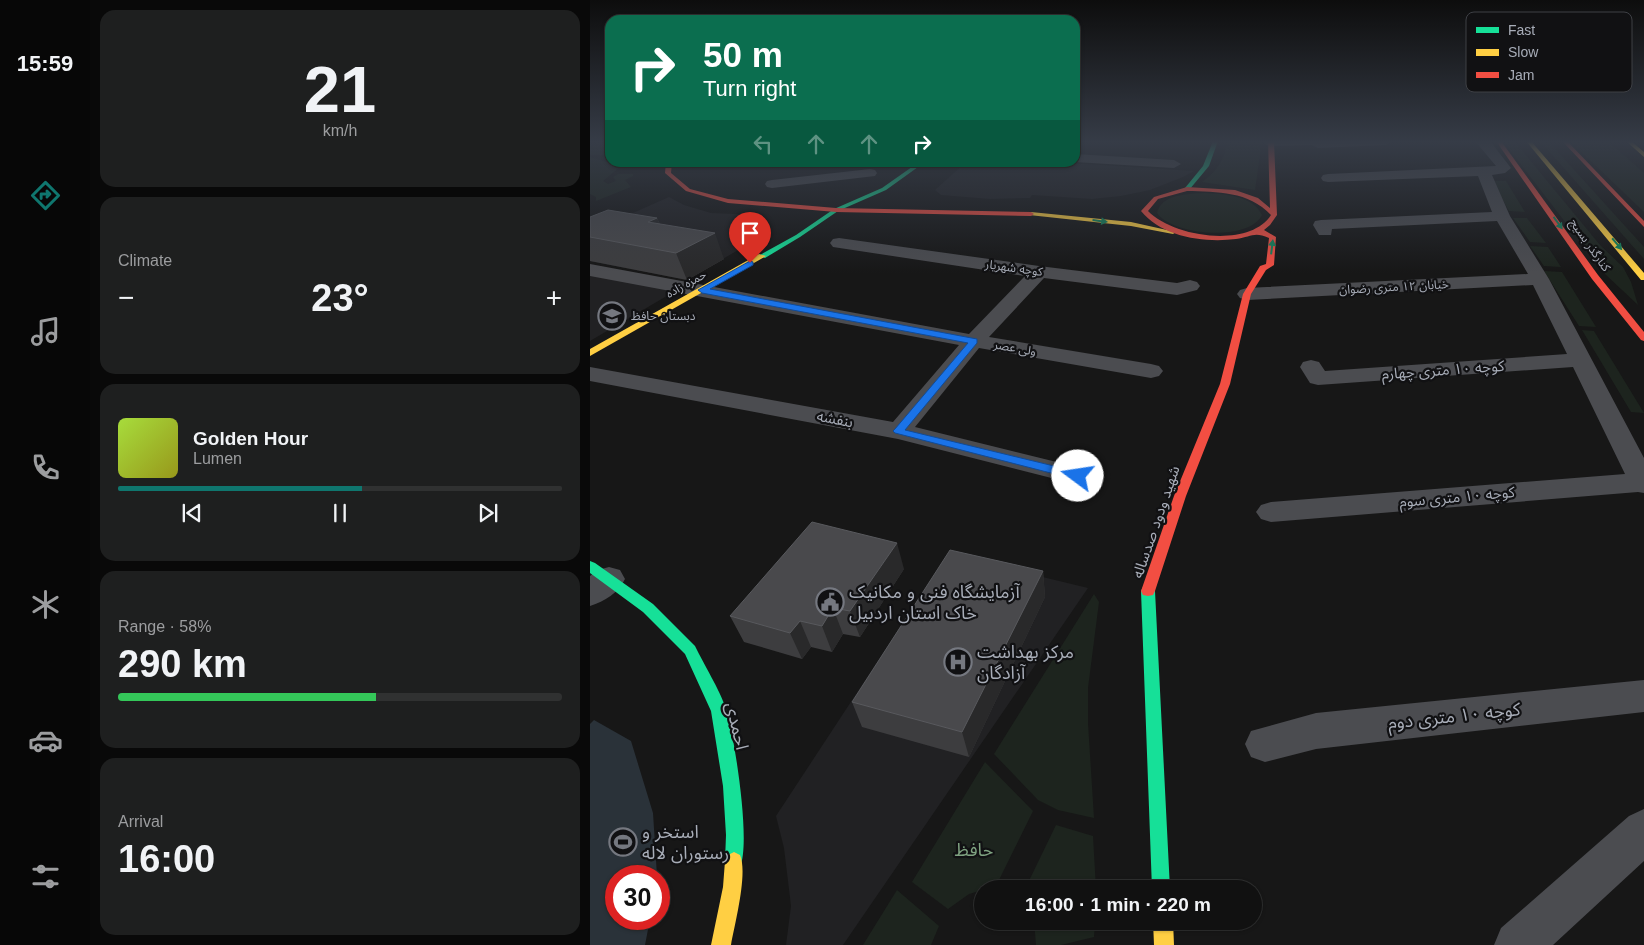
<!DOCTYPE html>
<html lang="en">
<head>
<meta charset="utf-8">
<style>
	:root { --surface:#111; --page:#1e1f1f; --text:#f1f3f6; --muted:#9c9d9f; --line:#303131; --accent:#0f766e }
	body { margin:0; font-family:Helvetica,"Noto Sans Arabic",sans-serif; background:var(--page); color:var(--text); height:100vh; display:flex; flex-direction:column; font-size:19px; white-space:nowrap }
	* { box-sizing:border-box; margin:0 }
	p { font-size:16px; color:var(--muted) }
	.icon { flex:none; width:28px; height:28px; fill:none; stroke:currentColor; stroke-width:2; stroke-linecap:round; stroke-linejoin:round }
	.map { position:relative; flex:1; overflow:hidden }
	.drawer { display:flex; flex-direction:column; gap:10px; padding:10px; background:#090909; width:500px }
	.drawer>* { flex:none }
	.guide { position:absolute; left:15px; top:15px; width:475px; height:152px; border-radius:15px; box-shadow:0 1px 4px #0004,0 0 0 1px var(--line); background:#0b6e4f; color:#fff; overflow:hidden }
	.speed { position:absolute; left:15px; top:865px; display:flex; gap:10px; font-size:25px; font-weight:700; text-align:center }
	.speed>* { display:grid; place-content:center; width:65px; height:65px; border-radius:50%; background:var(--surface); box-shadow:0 1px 4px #0004,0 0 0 1px var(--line); line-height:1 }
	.speed .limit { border:8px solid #d22; background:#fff; color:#111 }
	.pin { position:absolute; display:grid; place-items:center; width:42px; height:42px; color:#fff; margin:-51px -21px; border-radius:50% 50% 50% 0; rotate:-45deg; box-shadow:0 0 5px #0007 }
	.pin .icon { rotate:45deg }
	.me { position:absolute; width:55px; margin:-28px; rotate:284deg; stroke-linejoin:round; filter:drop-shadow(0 0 4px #0008) }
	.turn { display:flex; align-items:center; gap:18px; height:105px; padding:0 15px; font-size:22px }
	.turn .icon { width:65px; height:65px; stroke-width:2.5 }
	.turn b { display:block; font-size:35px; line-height:42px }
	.lanes { display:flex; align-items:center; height:48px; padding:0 15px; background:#0003; justify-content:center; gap:25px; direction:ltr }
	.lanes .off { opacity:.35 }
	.big { font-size:38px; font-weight:700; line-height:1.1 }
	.drawer .card { flex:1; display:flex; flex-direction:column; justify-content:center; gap:8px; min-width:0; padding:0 18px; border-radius:15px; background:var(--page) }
	.drawer .dial { align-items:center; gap:0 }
	.dial b { font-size:65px; line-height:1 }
	.song { display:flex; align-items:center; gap:15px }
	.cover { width:60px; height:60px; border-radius:8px; background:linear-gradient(135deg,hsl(80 70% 55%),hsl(60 70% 35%)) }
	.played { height:5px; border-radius:2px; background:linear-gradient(90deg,var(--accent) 55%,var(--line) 55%) }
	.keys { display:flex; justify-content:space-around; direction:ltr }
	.heat { display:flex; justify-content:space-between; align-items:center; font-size:28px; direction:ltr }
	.charge { height:8px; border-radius:4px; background:linear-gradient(90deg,#34c759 58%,var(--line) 0) }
	.trip { position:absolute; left:384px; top:880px; width:288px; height:50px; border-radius:25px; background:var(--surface); box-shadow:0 1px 4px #0004,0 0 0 1px var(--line); font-weight:700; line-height:50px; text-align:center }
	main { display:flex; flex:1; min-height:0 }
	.tabs { display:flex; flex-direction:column; width:90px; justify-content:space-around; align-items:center; background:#070707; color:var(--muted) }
	.tabs .icon { width:35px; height:35px }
	.tabs .selected { color:var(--accent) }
	.tabs b { font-size:22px; color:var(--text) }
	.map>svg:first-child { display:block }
	.built { fill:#212123 }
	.green { fill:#1d241e }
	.water { fill:#2a3239 }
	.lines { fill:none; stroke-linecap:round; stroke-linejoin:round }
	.street { fill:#4b4c50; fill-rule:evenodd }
	.fast { fill:#16e098; fill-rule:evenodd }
	.slow { fill:#ffcf43; fill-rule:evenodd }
	.jam { fill:#f24e42; fill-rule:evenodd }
	.wall { fill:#3d3d3f }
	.shaded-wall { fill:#29292a }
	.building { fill:#49494c; stroke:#58595d }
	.oneway { fill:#14835c }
	.route { fill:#1a73e8; stroke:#114b97 }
	.labels { text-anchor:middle; stroke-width:4.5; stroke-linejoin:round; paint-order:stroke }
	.far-street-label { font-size:12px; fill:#a8adb8; stroke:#111113 }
	.far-poi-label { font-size:12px; fill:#a8adb8; stroke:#111113; text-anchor:start }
	.street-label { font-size:15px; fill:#a8adb8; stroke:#111113 }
	.near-poi-label { font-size:18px; fill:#a8adb8; stroke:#111113; text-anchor:start }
	.near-street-label { font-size:18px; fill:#a8adb8; stroke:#111113 }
	.near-park-label { font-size:18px; fill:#7fa381; stroke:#111113 }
	.key { fill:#111113; stroke:#3e4045; stroke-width:1 }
	.key-label { font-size:14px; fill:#a8adb8 }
</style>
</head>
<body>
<main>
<nav class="tabs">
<b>15:59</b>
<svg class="icon selected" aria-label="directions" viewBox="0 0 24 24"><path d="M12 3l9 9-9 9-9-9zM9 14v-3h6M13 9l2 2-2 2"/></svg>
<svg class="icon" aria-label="music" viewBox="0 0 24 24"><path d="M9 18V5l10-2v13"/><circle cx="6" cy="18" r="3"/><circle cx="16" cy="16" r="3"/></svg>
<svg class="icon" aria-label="phone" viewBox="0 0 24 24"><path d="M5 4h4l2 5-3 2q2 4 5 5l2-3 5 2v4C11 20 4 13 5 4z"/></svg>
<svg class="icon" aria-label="climate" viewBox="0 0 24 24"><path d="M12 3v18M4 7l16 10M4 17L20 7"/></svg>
<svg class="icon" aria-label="car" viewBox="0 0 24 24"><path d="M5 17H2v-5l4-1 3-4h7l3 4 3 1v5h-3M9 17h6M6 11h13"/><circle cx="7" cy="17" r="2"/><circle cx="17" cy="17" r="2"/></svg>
<svg class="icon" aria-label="filters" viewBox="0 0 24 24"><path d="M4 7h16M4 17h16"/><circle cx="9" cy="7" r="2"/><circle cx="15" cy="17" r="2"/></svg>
</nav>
<section class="drawer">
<div class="card dial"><b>21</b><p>km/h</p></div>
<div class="card"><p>Climate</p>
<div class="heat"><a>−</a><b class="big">23°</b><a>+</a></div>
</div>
<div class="card">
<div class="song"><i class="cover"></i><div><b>Golden Hour</b><p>Lumen</p></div></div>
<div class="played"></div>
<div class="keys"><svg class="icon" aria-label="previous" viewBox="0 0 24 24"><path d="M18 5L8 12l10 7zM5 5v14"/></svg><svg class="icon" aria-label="pause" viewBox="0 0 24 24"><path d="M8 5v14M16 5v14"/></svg><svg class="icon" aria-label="next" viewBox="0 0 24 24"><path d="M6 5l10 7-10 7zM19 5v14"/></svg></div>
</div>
<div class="card"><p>Range · 58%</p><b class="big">290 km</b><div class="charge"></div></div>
<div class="card"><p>Arrival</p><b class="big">16:00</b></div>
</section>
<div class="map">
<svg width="1054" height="945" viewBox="0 0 1054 945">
	<rect width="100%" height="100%" fill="#171717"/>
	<path class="built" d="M375,163H480L604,171L593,177L560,190L531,196L502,199L442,195L440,198L400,199L351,195L345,190Z
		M79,197L94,205L121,213L168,215L172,236L97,280L0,261V232Z
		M0,272L87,290L0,341Z
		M358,554L498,588L253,945H196L201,906L194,848L186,816Z"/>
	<path class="green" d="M16,141H20V155H0V145Z
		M637,141H672L665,190L612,182C627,171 635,160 637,141Z
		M913,141H924L1010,245L1033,267L1041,282L1048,305L1015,274Z
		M950,141H958L1054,247V259Z
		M980,141H1018L1054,173V212Z
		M0,157L31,166L13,181L18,184L26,181L23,177L28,174H43V176L35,180L41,187L6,201V197L0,194Z
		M902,181H916L935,212L919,211Z
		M614,193C633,194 663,195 672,215C659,242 583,236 567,213C571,194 598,194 614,193Z
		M923,218H937L956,243L940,242Z
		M940,246L958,247L971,267L954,266Z
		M954,271L972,272L1006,327L989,326Z
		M992,330L1004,331L1054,413L1041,412Z
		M504,594L509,602L498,688V723L504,818L468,810L448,800L404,754Z
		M395,762L443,811L406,886L379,894L358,909L322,882Z
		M466,825L503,836L506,889H435Z
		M307,890L349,926L341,945H273Z
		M444,921H505L504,937L471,945H446Z"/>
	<path class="water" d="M4,720L41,741L63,813L67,876H26V919H60L55,945H0V724Z"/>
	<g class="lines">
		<path class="street" d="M675,141H802L796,145L728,148L722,145L681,146L676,145Z
			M885,141H900L921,168L915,173L902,175L920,216L959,279L1054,458V493L1048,492L681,522L671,519L666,512L671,505L681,502L1035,474L983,367L728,385L720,383L710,367L713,362L721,360L729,362L735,371L977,354L943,285L657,300L650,298L647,294L650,290L657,288L938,274L907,221L742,229L741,235H729L723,225L725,221L731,220L902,212L888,176L738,182L733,181L731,178L733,175L738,174L906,166Z
			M485,154L584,160L591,164L584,168L485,162Z
			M280,169L285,170L287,173L285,176L182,188L177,187L175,184L177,181L182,180Z
			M249,238L449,266L587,283L600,280L607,282L610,286L607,290L587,295L454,278L399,337L561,364L569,366L573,371L569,376L561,378L389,348L325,427L499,470L503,476L499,482L489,485L308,439L0,381V367L303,422L369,345L0,276V264L379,334L435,276L243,247L240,243L243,239Z
			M19,567L30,570L35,579C28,593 15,601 0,606V576L8,570Z
			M1054,680V712L726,749L675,762L661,757L655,744L661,731L726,713Z
			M1054,809V861L963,945H904L911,928L1039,816Z"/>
		<path class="fast" d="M623,141H628L619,166L599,190H595V188L613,166Z
			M329,162H335L296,190L248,211L210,237L175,258L168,256L206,235L244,209L292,188Z
			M0,561L5,563L63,604L105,646L107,650C116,668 132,694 137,712C145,741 161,843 150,867L144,870L138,867L135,861L136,835L133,786L121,711L95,654L53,612L0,573Z
			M558,586L563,587L565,591L580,889H562L551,591L553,587Z"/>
		<path class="slow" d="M936,141H941L1054,273V280H1051Z
			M1036,141H1041L1054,152V157Z
			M441,212L541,222L586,232L583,234L541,226L439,215L438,214Z
			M169,254L176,256L0,356V349Z
			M144,852L150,855C158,873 145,923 141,945H121L133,887L135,861L138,855Z
			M563,921H583L584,945H564Z"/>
		<path class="jam" d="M678,141H684L687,215L680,225L674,230L686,237L684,265L676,270L661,294L640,384L596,496L565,591L563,595L558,596L553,595L551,591L584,496L630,384L653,294L670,266L676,264L679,238C664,231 661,237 646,239C614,243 572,237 551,211L564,197L597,187L645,190L668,198L680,208ZM597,191C628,192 658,191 681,215C659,249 583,237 558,211L568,199Z
			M906,141H911L1008,275L1054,332V341L1051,340L1002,279Z
			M972,141H977L1054,221V227Z
			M76,162H82L81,173L100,189L138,199L246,208L441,212L444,214L441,216L246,212L138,203L96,191L75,173Z"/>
	</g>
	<path class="wall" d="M0,217L67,218L70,224L134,259L97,280L0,261Z
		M314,569L270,637L253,634L242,652L221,647L212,659L154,642L140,616Z
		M453,571L455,597L379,757L272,727L262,702Z"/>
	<path class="shaded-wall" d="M67,218L78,243L58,222Z
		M125,233L134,259L97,280L86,253Z
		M307,543L314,569L270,637L260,611Z
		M453,571L455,597L379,757L372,732Z
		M243,608L253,634L242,652L232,626Z
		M210,621L221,647L212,659L200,633Z"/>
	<path class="building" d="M18,210L67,218L58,222L125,233L86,253L0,237V217Z
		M222,522L307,543L260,611L243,608L232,626L210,621L200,633L140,616Z
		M360,550L453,571L372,732L262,702Z"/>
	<defs><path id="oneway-solid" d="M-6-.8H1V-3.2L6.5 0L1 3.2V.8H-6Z" transform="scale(1.25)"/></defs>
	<g class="oneway">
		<use href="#oneway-solid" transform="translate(510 221) rotate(7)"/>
		<use href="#oneway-solid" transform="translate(968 223) rotate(54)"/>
		<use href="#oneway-solid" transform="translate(1027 244) rotate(50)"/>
		<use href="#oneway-solid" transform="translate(682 247) rotate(-83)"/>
	</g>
	<linearGradient id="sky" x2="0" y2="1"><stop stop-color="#0d0d0d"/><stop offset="0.52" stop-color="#363c47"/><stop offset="1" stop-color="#363c47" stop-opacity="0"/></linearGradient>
	<rect width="1054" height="273" fill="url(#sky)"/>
	<path class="route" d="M160,261L163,262V265L120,289L387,339V343L315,430L493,473L494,476L493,478L488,480L305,433L303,431L305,429L378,343L112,293L108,290Z"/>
	<defs>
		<g id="school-ring" transform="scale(1.4375)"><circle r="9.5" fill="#111113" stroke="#757880" stroke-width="1.5"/><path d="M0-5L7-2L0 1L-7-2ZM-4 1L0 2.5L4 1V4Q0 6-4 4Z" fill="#757880"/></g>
		<g id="civic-ring" transform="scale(1.4375)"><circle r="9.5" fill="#111113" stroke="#757880" stroke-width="1.5"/><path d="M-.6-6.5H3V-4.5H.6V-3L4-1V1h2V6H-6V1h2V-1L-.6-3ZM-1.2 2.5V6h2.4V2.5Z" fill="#757880"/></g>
		<g id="hospital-ring" transform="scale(1.4375)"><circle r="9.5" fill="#111113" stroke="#757880" stroke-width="1.5"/><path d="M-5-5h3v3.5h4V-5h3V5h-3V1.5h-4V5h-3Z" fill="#757880"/></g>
		<g id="stadium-ring" transform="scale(1.4375)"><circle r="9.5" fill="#111113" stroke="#757880" stroke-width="1.5"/><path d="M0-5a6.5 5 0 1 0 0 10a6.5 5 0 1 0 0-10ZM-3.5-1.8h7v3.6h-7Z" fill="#757880"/></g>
	</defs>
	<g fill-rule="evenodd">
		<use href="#school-ring" x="22" y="316"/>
		<use href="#civic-ring" x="240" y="602"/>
		<use href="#hospital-ring" x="368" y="662"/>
		<use href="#stadium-ring" x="33" y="842"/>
	</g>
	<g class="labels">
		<g class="far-street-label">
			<text transform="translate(1000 245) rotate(55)" y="4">کنارگذر بسیج</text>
			<text transform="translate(424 268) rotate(8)" y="4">کوچه شهریار</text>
			<text transform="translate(96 284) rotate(-29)" y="4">حمزه زاده</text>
			<text transform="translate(804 287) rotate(-3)" y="4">خیابان ۱۲ متری رضوان</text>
			<text transform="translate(425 348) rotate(10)" y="4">ولی عصر</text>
		</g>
		<g class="far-poi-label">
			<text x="41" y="320">دبستان حافظ</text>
		</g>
		<g class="street-label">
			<text transform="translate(853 370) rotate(-4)" y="5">کوچه ۱۰ متری چهارم</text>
			<text transform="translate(245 419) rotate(11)" y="5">بنفشه</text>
			<text transform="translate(867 497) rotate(-5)" y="5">کوچه ۱۰ متری سوم</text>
			<text transform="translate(566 522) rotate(-71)" y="5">شهید ودود صدساله</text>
		</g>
		<g class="near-poi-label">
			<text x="259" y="598">آزمایشگاه فنی و مکانیک<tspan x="259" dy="21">خاک استان اردبیل</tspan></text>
			<text x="387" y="658">مرکز بهداشت<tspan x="387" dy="21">آزادگان</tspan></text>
			<text x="52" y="838">استخر و<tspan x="52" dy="21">رستوران لاله</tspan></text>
		</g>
		<g class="near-street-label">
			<text transform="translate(864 716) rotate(-6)" y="6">کوچه ۱۰ متری دوم</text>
			<text transform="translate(147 726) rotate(77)" y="6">احمدی</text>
		</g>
		<g class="near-park-label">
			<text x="384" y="856">حافظ</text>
		</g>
	</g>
	<rect x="876" y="12" width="166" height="80" rx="8" class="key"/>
	<rect x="886" y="27" width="23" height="6" fill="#16e098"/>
	<rect x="886" y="49" width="23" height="7" fill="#ffcf43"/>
	<rect x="886" y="72" width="23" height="6" fill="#f24e42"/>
	<g class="key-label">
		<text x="918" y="35">Fast</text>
		<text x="918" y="57">Slow</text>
		<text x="918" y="80">Jam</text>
	</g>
</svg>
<div class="speed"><div class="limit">30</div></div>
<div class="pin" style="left:160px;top:263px;background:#d93025"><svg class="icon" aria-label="arrive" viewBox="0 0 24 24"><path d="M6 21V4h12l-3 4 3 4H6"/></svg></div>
<svg class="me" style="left:488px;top:476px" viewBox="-20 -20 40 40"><circle r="19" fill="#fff"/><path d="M0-13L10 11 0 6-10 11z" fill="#1a73e8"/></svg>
<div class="trip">16:00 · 1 min · 220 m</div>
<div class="guide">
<div class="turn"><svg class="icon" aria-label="right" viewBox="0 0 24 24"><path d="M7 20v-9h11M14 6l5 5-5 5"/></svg><div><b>50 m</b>Turn right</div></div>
<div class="lanes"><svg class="icon off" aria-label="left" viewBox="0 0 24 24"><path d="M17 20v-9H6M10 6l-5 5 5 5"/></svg><svg class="icon off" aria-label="ahead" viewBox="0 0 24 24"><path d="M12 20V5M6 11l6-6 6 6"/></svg><svg class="icon off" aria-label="ahead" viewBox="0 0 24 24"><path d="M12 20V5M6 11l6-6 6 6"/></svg><svg class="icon" aria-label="right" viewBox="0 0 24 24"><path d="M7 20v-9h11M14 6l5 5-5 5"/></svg></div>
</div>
</div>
</main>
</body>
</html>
